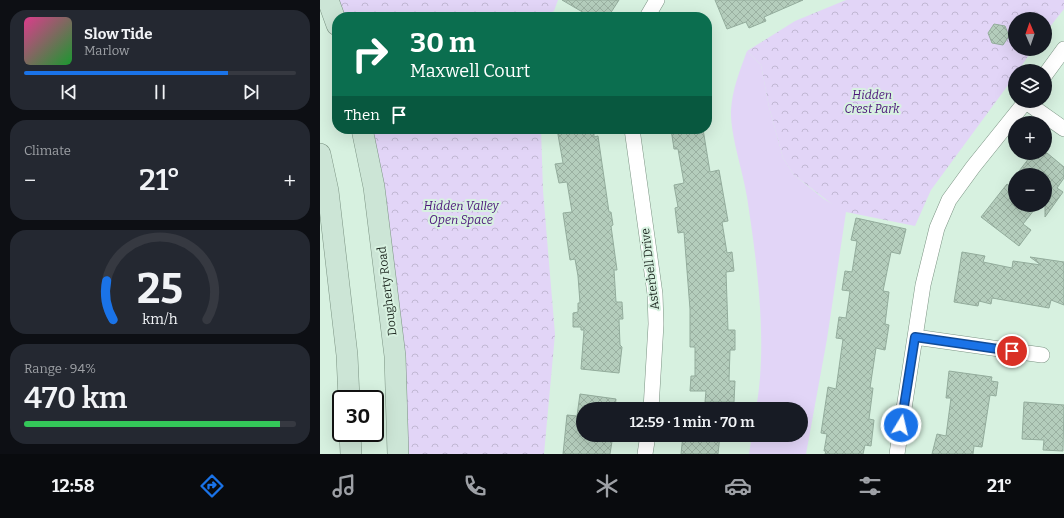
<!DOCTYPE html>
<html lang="en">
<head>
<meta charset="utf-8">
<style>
	:root { --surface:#171b24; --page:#242831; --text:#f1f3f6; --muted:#9ea1a6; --line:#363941; --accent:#1a73e8 }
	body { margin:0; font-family:Bitter,serif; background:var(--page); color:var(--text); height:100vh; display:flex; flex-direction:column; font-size:15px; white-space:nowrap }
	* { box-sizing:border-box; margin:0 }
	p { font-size:13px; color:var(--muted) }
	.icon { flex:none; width:22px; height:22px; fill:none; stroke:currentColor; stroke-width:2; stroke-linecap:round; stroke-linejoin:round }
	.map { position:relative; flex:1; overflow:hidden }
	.side { display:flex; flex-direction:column; gap:10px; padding:10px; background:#0d0f14; width:320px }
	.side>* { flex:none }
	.guide { position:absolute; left:12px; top:12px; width:380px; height:122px; border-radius:16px; box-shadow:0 4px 16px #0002; background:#0b6e4f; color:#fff; overflow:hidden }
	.needle { width:26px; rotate:358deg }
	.fabs { position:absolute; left:688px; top:12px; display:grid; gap:8px }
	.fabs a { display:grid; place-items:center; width:44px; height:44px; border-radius:50%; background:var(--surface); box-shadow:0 4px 16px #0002; font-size:20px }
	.speed { position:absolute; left:12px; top:390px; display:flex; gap:8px; font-size:20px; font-weight:700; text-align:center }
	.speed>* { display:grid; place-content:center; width:52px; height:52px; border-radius:50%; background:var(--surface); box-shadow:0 4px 16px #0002; line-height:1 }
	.speed .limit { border:2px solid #111; border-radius:6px; background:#fff; color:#111 }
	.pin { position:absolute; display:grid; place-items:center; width:34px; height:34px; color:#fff; margin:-17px; border:2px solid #fff; border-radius:50%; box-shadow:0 1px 4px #0007 }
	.me { position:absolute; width:44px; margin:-22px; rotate:9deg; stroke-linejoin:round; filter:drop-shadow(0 0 3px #0008) }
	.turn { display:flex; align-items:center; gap:14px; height:84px; padding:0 12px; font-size:18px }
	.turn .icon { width:52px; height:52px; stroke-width:2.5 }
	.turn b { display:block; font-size:28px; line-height:34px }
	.then { display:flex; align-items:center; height:38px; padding:0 12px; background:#0003; gap:8px; font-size:15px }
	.big { font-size:30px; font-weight:600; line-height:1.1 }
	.side .widget { flex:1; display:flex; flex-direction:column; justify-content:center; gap:6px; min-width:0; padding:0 14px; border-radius:16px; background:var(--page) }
	.side .dial { align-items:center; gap:0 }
	.dial svg { height:104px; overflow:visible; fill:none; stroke:var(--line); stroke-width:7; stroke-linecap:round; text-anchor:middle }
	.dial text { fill:var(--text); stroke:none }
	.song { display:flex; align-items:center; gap:12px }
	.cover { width:48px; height:48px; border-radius:6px; background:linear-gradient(135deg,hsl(330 70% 55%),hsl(130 70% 35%)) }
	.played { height:4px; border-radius:2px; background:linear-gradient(90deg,var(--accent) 75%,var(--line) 75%) }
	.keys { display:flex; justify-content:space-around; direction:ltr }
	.heat { display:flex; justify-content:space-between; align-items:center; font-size:22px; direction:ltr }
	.charge { height:6px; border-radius:3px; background:linear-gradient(90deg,#34c759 94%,var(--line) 0) }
	.trip { position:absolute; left:256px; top:402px; width:232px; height:40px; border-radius:20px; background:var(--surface); box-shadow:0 4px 16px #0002; font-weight:600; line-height:40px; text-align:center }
	.menu { display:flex; height:64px; justify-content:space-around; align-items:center; background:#090b0e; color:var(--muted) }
	.menu .icon { width:28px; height:28px }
	.menu .current { color:var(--accent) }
	.menu b { font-size:18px; color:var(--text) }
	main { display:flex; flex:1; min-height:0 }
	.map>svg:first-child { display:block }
	.grass { fill:#e2d5f7 }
	.park { fill:url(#park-crowns) }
	.building { fill:url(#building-cross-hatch); stroke:#93ac9c }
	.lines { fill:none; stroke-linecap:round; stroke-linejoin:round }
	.street-casing { stroke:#7b9383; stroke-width:16 }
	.secondary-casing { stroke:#7b9383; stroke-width:22 }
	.street { stroke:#fff; stroke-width:15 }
	.secondary { stroke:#cce5d6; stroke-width:21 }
	.route-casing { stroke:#114b97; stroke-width:10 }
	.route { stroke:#1a73e8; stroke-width:7 }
	.labels { text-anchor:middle; stroke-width:4; stroke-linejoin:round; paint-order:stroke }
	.park-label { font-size:12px; font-style:italic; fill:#4a1479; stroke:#d7f1e0 }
	.street-label { font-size:12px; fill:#1f2922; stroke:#d7f1e0 }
</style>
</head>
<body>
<main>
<section class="side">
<div class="widget">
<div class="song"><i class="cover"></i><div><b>Slow Tide</b><p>Marlow</p></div></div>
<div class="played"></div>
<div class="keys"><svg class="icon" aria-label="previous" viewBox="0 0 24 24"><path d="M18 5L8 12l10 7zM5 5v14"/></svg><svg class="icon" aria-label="pause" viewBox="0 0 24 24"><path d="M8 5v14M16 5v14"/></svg><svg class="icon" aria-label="next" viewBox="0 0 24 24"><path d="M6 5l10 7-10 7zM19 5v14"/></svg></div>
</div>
<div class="widget"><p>Climate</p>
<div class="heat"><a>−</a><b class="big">21°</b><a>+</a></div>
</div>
<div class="widget dial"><svg viewBox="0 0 100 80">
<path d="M14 69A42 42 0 1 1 86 69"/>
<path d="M14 69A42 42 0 0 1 9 39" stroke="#1a73e8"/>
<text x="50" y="56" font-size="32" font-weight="700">25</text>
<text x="50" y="72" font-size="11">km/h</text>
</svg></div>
<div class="widget"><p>Range · 94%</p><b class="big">470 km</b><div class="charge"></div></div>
</section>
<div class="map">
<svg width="744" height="454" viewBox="0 0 744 454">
	<defs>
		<pattern id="park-crowns" width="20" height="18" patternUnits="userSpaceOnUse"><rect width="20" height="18" fill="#e2d5f7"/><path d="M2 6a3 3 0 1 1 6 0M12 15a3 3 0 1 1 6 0" fill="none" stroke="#c1b7d3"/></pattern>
		<pattern id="building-cross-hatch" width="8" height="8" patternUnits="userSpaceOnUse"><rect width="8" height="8" fill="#b4cdbc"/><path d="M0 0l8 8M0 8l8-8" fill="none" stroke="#9ab0a1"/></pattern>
	</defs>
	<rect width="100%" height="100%" fill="#d7f1e0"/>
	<path class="grass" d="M427,51L441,65L449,107L463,158L474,175L504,199L526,212L507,339L486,454H429L432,435H481V409H436C448,344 437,262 427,197C423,171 410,135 411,110C412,90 420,70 427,51Z"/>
	<path class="park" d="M8,0H238L234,11L223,17H17Z
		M526,0H744V9L725,33V19H695V49H713L698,71H695L694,77L611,190L595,226L521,211L474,175L463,158L449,107L441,65L427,51L475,21Z
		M42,129H221L223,191L235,334L224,454H78Z"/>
	<path class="building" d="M242,0H299L288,17H271Z
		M395,0H483L444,17L446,21L429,28L426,22L407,29Z
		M674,24L685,26L689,36L683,45L672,43L668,33Z
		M237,129H274V137L278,136L289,212H291L293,225L291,226L297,270H294L296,302H302L303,319H299L300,345L302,347L299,373L261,369L264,330H261V327H253V313L258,312V303H260L258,276L255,259L250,260L243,213L252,212L247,182L239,183L235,164L243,163Z
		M351,129H383L390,172L399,170L408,221L402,222L407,253L412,252L414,271L406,272L408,330H415V350H410L409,381H415L414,402H385L386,391H370L371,376H375V347H370V309L364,232L358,233L355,208L358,207L354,185L364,183L358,149H354Z
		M713,153H727L744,167V178L737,188L743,192L725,217V175H696Z
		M687,184L695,190V205H718L703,224L711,230L699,246L661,217Z
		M536,218L586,229L580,254L571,252L563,291L569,292L565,324L569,325L565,350L556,348L550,388H553L549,419L554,420L551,446L545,445L543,454H505L506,451H504L507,434L501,433L508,387L516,389L523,339L516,338L519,317L526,318L530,291L522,290L525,271L532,272L537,241L531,240Z
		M642,252L665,256L663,262L692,268L693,261L721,265L710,257L744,262V305L731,300L729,308L672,298L671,304L659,301L658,306L634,302Z
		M629,371L672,377L671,381L678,382L676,396L670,395L662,447L654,446L653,454H612L617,434L626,436L631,398H626Z
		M260,394L296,399L295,409H263V435H293L290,454H243L247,415L257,416Z
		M704,402L744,405L743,451L723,450L724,440L702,439Z
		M363,435H400L398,454H361Z"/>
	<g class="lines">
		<g class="street-casing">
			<path id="street" d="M327,17L337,0
				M725,75L744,49
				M706,102L744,129
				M312,129L335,294L336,324L331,409
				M595,337L722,355
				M325,454L328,435
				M577,454L603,285L617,228L629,200L653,167L706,101"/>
		</g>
		<g class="secondary-casing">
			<path id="secondary" d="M8,0L17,25
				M42,129L54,187L75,356L78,454
				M0,154L8,191L27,355L29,399
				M30,433L31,454"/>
		</g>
		<use href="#street" class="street"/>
		<use href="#secondary" class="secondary"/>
	</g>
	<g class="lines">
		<g class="route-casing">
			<path id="route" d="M581,425L595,337L692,351"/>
		</g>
		<use href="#route" class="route"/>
	</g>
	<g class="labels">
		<g class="park-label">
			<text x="552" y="99">Hidden<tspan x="552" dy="14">Crest Park</tspan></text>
			<text x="141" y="210">Hidden Valley<tspan x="141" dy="14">Open Space</tspan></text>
		</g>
		<g class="street-label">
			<text transform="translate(330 269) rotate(-97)" y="4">Asterbell Drive</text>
			<text transform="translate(67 291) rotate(-97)" y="4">Dougherty Road</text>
		</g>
	</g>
</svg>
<div class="fabs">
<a><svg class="needle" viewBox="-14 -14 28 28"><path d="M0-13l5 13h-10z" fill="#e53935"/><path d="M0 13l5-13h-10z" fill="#9ea1a6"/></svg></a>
<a><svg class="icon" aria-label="layers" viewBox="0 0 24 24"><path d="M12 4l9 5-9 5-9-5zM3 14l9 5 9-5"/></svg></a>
<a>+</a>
<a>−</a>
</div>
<div class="speed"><div class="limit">30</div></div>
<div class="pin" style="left:692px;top:351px;background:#d93025"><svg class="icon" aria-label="arrive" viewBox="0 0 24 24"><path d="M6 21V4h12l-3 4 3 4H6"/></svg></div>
<svg class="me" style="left:581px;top:425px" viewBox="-20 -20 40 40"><circle r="17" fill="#1a73e8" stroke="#fff" stroke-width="3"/><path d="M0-11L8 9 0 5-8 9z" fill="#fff"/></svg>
<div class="trip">12:59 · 1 min · 70 m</div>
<div class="guide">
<div class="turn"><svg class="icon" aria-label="right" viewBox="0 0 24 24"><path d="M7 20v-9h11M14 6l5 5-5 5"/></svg><div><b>30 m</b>Maxwell Court</div></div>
<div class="then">Then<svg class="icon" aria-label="arrive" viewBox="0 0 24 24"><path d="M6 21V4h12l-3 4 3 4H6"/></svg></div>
</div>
</div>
</main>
<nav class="menu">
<b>12:58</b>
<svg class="icon current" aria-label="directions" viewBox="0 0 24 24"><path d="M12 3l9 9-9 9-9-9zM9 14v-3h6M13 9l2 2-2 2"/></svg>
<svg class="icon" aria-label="music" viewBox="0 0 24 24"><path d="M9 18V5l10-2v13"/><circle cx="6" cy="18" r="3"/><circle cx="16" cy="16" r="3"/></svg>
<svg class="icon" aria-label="phone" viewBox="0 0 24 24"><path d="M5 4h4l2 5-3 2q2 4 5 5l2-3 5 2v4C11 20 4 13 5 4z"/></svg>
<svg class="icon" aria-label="climate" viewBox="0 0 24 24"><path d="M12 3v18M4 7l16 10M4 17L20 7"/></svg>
<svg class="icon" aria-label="car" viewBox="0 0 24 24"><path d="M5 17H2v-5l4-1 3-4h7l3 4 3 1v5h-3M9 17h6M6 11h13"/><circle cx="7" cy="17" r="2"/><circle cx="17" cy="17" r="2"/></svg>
<svg class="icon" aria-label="filters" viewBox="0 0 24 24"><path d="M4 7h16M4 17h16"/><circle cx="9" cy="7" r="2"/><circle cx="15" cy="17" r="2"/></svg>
<b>21°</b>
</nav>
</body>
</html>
